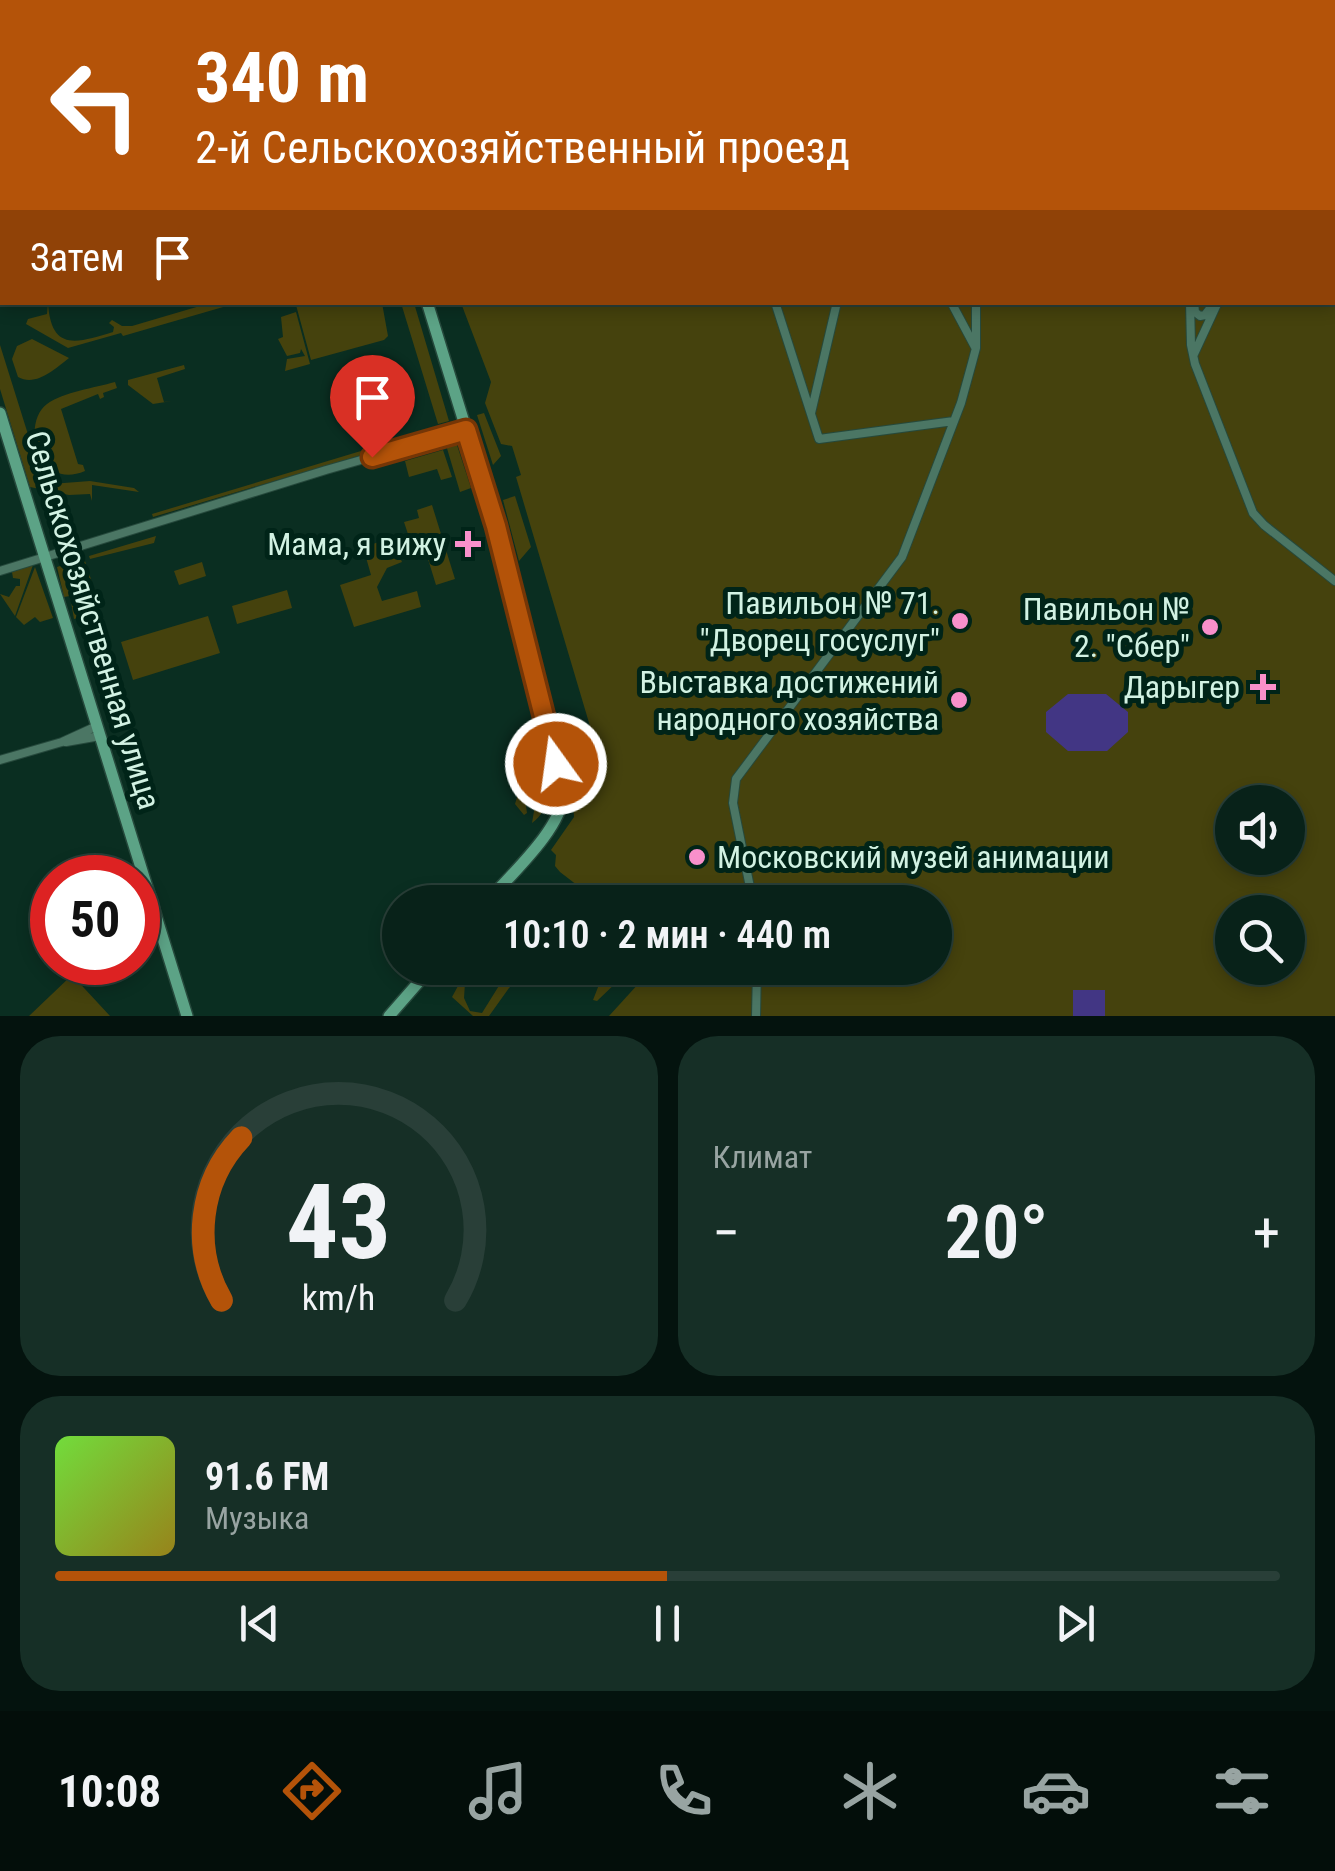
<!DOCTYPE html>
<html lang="ru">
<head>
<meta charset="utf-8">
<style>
	:root { --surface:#082219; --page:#162f26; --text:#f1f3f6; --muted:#98a4a2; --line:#293f38; --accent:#b45309 }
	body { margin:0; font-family:"Roboto Condensed",sans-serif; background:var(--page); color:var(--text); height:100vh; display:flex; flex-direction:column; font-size:38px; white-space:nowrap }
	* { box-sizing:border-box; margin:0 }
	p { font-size:32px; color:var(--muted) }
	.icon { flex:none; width:55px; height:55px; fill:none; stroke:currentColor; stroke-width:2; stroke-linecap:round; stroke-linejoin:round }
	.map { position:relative; height:1016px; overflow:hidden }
	.drawer { display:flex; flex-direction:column; gap:20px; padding:20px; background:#04130e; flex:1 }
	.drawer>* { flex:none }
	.banner { position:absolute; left:0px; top:0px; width:1335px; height:305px; box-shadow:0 5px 15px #0003,0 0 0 2px var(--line); background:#b45309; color:#fff; overflow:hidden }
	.tools { position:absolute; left:1215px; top:785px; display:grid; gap:20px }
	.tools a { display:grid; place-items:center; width:90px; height:90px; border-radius:50%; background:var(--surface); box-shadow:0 5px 15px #0003,0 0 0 2px var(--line); font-size:50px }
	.speed { position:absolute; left:30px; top:855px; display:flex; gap:20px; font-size:50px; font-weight:700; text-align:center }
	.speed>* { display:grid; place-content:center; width:130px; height:130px; border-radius:50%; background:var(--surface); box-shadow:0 5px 15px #0003,0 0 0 2px var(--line); line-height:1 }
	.speed .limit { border:15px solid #d22; background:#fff; color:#111 }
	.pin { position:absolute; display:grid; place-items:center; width:85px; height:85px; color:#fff; margin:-102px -42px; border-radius:50% 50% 50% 0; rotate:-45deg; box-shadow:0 0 10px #0007 }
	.pin .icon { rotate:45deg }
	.me { position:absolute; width:110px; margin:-55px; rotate:346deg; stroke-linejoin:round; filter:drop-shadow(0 0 8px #0008) }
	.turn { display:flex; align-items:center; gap:35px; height:210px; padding:0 30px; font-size:45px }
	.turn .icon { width:130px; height:130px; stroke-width:2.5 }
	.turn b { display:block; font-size:70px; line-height:85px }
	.then { display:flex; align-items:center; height:95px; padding:0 30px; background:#0003; gap:20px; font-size:38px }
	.big { font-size:75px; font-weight:600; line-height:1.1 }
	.drawer .widget { flex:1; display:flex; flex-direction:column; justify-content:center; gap:15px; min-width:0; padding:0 35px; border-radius:40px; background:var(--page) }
	.drawer .dial { align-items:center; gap:0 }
	.dial svg { height:260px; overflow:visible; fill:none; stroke:var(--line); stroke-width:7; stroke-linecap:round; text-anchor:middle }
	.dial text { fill:var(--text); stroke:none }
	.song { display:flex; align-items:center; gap:30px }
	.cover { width:120px; height:120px; border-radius:15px; background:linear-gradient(135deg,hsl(100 70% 55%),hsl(50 70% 35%)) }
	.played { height:10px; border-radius:5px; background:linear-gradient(90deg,var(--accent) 50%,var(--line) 50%) }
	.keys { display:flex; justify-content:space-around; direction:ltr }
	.heat { display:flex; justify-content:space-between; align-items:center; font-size:55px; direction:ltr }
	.drawer .tiles { flex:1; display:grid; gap:20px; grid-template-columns:1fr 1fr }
	.widget:last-child { grid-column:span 2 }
	.trip { position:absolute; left:382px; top:885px; width:570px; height:100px; border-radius:50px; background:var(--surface); box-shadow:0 5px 15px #0003,0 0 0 2px var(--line); font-weight:600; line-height:100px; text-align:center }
	.tabs { display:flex; height:160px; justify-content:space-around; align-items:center; background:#030e0a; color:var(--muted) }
	.tabs .icon { width:70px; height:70px }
	.tabs .current { color:var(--accent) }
	.tabs b { font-size:45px; color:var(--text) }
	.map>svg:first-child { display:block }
	.green { fill:#45420d; fill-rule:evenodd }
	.water { fill:#423684 }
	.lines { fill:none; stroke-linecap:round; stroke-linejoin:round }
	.minor-casing { stroke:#26493c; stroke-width:10 }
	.tertiary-casing { stroke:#26493c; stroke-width:12 }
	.secondary-casing { stroke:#26493c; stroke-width:14 }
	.minor { stroke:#4b7664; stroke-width:8 }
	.tertiary { stroke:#4b7664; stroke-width:10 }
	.secondary { stroke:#5ca386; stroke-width:11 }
	.tram { stroke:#7ea092; stroke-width:2.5 }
	.route-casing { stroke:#753606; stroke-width:25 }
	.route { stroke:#b45309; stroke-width:18 }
	.poi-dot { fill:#f890cb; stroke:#002418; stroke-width:4 }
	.labels { text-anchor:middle; stroke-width:10; stroke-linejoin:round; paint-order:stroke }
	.poi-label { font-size:32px; fill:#d2f2e3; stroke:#002418; text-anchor:end }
	.street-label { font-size:32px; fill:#d2f2e3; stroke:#002418 }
</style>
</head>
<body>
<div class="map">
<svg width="1335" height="1016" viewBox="0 0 1335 1016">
	<rect width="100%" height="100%" fill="#0a2e21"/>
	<path class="green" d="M1332,244H1335V1016H609L650,971L649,968H935V902H599L560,872L555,866L556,855L551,850L574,817L572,783L595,743L516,477L521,475L512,446L501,444L485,403L491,382L461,303L1332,302ZM1232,802H1288V858H1232ZM1232,912H1288V968H1232Z
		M48,303C51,352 77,343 113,332L114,327L109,323L112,320L122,326H132L210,303L213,307L220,303H237L123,336L121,333L68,348L26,324L28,319L47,314Z
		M300,303H382L388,336L384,340L311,360L296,305Z
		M401,303H414L449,421L438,424Z
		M296,312L310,364L285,371L287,359L305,356L301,349L300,353L287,356L278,339L283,337L281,317Z
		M32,339L69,358C55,369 36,387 18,377L12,359L17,346Z
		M0,345L37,463L33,468L38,485L90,481L134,488L139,492L92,485V501L90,494L69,495L30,487L0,389Z
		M184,365L185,369L157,378L164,402L172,401L153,404L128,385V380Z
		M115,382L117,388L103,393L104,397L100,399L98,394L61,409L78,464L83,465L85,471C37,491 21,423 47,404C64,392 94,388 115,382Z
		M484,413L501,456L493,465L477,415Z
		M394,441L395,445L153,517L152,514Z
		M456,442L471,488L460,492L446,445Z
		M443,450L452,477L441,480L437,469L409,477L405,461Z
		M515,496L531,547L519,561L503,500Z
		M432,505L455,579L436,585L424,546L413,549L404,522L419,518L417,510Z
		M156,536L154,543L90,559L89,556Z
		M392,538L402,562L387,568L377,587L382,601L417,591L421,607L354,627L340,585L371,575L363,547Z
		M84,558L86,564L65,570V573L87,567L98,601L92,603L95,613L74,619L70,596L64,597L57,567Z
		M202,562L206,576L179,585L174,571Z
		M33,565L15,616L0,594L9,597L16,586H20V579L13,578L12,572Z
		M35,567L53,618L40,622L35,617L24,625L16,617Z
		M287,590L292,608L237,624L232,606Z
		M208,616L220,653L133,680L121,642Z
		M529,774H540C552,789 548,812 532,823L535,805L534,788L524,792L527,813L524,815L515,804L522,781Z
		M510,968H531L509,988L489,1016H473L452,997L458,986L465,983L464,998L470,1011L482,1013Z
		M611,968H648L620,979L597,1001L593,1000L600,982Z
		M72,975L110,1016H29Z"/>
	<path class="water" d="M1068,694H1106L1128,712V732L1107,751H1068L1046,732V712Z
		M1073,990H1105V1016H1073Z"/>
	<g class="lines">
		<g class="minor-casing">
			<path id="minor" d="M885,0V2
				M0,287L2,286
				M775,302L819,439L954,421
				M951,302L975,347
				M1190,302L1191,345L1195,364L1253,513L1264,525L1335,581
				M1194,302L1195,312L1200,316L1205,315L1211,307
				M1194,354L1218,302
				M811,413L837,302
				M0,571L326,470L466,430
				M66,742L100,736
				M0,760L62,742L97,726
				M753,902L733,803L736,779L902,557L961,403L972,363L976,348V302
				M756,1016L757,968"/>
		</g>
		<g class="tertiary-casing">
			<path id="tertiary" d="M334,0L335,2"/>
		</g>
		<g class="secondary-casing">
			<path id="secondary" d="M671,0L672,2
				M682,0L683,2
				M0,3L9,0
				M427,302L496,526L563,794C563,828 509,876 487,902
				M0,413L187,1016
				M389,1016L431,968"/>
		</g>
		<use href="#minor" class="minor"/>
		<use href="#tertiary" class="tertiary"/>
		<use href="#secondary" class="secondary"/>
		<path class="tram" d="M319,0L320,2
			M24,2L48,0
			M51,2L71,0
			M0,10L2,9
			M0,289L2,288"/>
	</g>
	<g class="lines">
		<g class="route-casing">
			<path id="route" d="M372,457L466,430L496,526L556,764"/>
		</g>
		<use href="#route" class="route"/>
	</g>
	<g class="poi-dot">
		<path d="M463 529h10v10h10v10h-10v10h-10v-10h-10v-10h10z"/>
		<circle cx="960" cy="621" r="10"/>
		<circle cx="1210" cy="627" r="10"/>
		<path d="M1258 672h10v10h10v10h-10v10h-10v-10h-10v-10h10z"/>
		<circle cx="959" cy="700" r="10"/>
		<circle cx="697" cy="857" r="10"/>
	</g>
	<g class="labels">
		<g class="poi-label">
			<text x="446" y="555">Мама, я вижу</text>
			<text x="940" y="614">Павильон № 71.<tspan x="940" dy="37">"Дворец госуслуг"</tspan></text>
			<text x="1190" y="620">Павильон №<tspan x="1190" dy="37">2. "Сбер"</tspan></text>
			<text x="939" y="693">Выставка достижений<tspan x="939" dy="37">народного хозяйства</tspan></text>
			<text x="1240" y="698">Дарыгер</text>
			<text x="717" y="868" text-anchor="start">Московский музей анимации</text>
		</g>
		<g class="street-label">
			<text transform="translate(93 620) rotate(73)" y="11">Сельскохозяйственная улица</text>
		</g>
	</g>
</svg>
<div class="tools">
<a><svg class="icon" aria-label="sound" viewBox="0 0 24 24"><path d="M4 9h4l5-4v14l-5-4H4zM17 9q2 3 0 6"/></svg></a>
<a><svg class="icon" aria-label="search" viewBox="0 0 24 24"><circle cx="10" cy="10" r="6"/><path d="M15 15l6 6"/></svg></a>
</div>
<div class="speed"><div class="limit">50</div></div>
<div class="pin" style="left:372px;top:457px;background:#d93025"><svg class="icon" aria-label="arrive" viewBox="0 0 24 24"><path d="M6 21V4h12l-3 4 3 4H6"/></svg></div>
<svg class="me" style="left:556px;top:764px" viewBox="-20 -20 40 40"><circle r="17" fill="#b45309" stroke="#fff" stroke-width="3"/><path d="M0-11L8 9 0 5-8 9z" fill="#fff"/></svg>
<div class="trip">10:10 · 2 мин · 440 m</div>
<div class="banner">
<div class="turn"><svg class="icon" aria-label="left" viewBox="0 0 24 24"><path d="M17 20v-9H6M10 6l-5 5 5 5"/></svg><div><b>340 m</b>2-й Сельскохозяйственный проезд</div></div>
<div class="then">Затем<svg class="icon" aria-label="arrive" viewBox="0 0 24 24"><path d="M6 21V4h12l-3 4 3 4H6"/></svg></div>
</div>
</div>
<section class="drawer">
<div class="tiles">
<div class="widget dial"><svg viewBox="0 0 100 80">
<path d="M14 69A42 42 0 1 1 86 69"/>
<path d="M14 69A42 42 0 0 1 20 19" stroke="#b45309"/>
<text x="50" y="56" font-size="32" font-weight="700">43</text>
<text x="50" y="72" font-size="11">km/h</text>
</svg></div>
<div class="widget"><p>Климат</p>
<div class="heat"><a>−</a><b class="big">20°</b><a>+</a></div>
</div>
<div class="widget">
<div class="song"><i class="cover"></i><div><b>91.6 FM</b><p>Музыка</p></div></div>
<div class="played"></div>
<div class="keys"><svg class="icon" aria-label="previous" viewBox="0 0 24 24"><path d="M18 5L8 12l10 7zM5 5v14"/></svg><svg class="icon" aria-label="pause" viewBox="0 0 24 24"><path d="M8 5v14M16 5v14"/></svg><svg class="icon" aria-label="next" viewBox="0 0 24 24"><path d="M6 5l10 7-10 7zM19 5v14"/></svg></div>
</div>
</div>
</section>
<nav class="tabs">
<b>10:08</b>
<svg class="icon current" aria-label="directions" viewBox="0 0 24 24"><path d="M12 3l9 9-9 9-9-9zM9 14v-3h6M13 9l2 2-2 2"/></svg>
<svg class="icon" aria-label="music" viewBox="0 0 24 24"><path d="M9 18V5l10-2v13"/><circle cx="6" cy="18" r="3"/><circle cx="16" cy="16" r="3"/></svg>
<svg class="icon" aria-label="phone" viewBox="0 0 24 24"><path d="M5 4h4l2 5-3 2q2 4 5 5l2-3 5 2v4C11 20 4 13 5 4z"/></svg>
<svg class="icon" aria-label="climate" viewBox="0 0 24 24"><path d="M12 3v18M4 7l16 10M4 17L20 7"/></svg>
<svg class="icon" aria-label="car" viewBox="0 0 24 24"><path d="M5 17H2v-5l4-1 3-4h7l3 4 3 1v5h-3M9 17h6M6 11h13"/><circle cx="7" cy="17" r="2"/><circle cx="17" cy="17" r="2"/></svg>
<svg class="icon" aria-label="filters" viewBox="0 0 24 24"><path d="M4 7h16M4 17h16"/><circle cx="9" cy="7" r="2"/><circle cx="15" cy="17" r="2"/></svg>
</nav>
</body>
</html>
